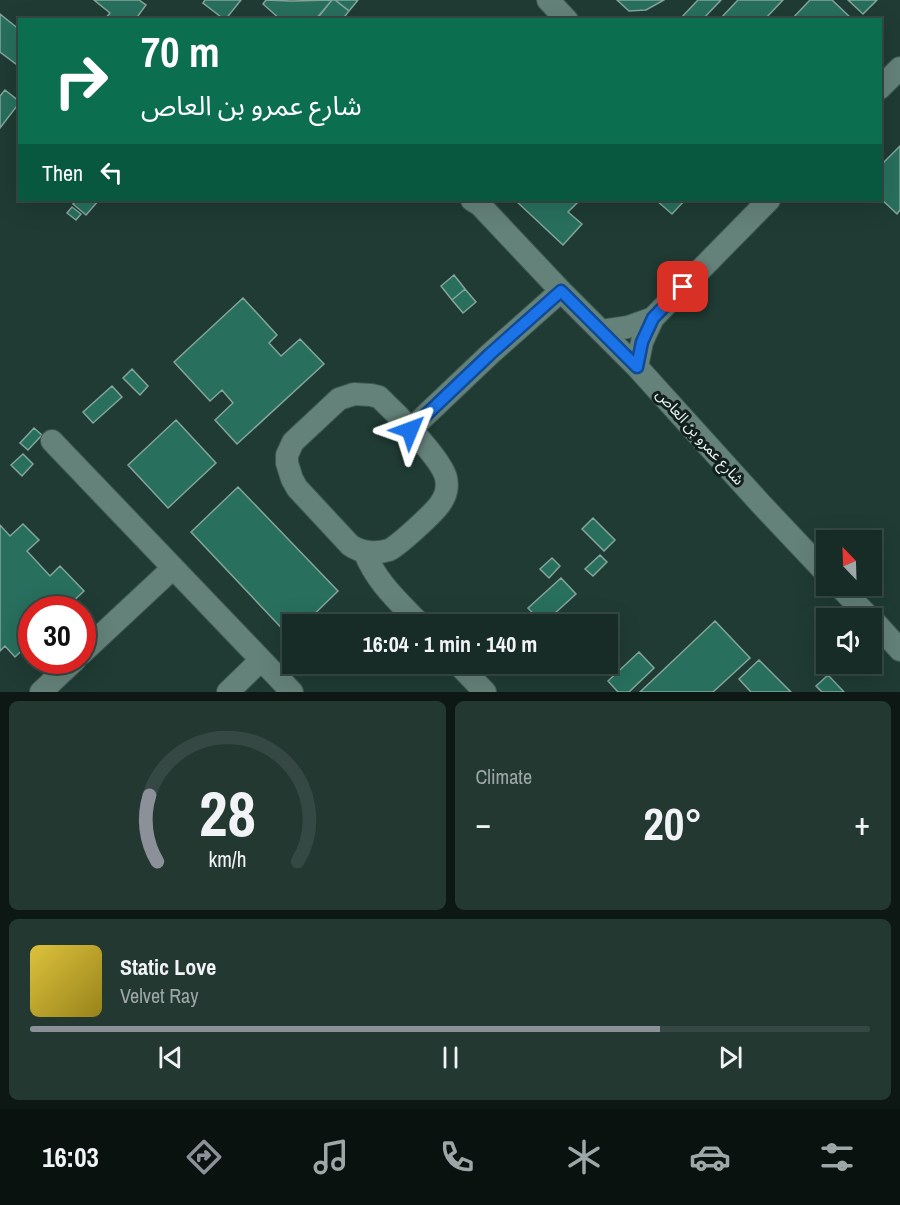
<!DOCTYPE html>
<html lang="en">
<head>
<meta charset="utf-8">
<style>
	:root { --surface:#172c26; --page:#243832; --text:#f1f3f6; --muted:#9ea7a7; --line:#364843; --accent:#8c9099 }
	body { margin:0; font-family:"Archivo Narrow","Noto Sans Arabic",sans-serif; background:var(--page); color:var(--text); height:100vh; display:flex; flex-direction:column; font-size:22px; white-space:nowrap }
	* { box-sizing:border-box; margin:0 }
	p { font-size:20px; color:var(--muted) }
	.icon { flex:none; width:33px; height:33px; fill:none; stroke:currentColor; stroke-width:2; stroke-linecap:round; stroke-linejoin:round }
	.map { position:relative; height:692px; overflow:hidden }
	.drawer { display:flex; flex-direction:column; gap:9px; padding:9px; background:#0d1815; flex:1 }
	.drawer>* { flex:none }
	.top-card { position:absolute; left:18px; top:18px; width:864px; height:183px; border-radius:0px; box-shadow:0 6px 24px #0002,0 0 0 2px var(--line); background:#0b6e4f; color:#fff; overflow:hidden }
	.needle { width:39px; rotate:337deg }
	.tools { position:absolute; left:816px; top:530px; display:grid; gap:12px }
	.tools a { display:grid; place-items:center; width:66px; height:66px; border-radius:0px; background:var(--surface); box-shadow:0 6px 24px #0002,0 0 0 2px var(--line); font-size:30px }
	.speed { position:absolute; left:18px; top:596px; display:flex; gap:12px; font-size:30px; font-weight:700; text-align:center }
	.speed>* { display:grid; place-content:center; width:78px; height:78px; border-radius:50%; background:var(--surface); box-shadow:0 6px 24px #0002,0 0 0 2px var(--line); line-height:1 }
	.speed .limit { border:9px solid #d22; background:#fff; color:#111 }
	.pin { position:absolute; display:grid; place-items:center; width:51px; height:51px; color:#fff; margin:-26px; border-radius:12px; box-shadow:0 3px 9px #0006 }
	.me { position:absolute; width:66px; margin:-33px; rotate:46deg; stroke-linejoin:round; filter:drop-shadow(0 0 4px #0008) }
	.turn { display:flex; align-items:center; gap:21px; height:126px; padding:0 24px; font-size:27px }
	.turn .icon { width:78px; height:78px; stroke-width:2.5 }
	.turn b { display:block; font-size:42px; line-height:51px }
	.then { display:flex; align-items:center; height:57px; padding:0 24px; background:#0003; gap:12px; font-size:22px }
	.big { font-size:45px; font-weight:700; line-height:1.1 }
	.drawer .widget { flex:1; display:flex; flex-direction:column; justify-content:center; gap:9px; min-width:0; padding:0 21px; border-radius:9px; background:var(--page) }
	.drawer .dial { align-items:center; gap:0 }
	.dial svg { height:156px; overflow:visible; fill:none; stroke:var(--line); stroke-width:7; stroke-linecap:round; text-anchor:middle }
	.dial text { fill:var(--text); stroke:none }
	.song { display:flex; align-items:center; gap:18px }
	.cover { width:72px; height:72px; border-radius:9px; background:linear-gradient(135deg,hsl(50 70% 55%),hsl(50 70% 35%)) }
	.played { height:6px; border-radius:3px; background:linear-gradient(90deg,var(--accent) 75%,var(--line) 75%) }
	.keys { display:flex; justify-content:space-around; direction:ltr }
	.heat { display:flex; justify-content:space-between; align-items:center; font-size:33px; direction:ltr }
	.drawer .tiles { flex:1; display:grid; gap:9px; grid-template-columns:1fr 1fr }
	.widget:last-child { grid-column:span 2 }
	.trip { position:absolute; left:282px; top:614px; width:336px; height:60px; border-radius:0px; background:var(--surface); box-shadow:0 6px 24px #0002,0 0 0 2px var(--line); font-weight:700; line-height:60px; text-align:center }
	.menu { display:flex; height:96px; justify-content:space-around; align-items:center; background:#09120f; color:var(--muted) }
	.menu .icon { width:42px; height:42px }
	.menu .current { color:var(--accent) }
	.menu b { font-size:27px; color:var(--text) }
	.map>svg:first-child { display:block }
	.building { fill:#286f5d; stroke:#85a59b; stroke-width:1.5 }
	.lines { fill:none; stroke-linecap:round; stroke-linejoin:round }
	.minor-casing { stroke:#3f5952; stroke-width:24 }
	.minor { stroke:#648279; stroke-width:22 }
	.route-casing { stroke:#114b97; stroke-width:15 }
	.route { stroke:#1a73e8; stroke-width:10 }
	.labels { text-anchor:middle; stroke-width:6; stroke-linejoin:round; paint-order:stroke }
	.street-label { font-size:15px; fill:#e5f5f0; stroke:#131f1c }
</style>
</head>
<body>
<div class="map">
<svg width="900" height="692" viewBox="0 0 900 692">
	<rect width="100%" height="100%" fill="#1f3b33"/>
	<path class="building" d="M94,0H139L146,5L135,20H104L110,13Z
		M205,0H241L225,20L203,3Z
		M266,0L291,1L332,0L316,20H281L263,4Z
		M332,0H335L349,11L342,20H317L316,19Z
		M335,0H358L349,11Z
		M617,0H664L646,10L629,11Z
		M698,0H721L702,20H679Z
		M738,0H783L764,20H719Z
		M810,0H832L853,20H791Z
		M848,0H877L863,14Z
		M0,14L20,30V67L0,52Z
		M5,90L20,102L0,128V96Z
		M900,146V210L897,214L880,198V166Z
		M77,200H99L86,215L73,204Z
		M515,200H580L568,212L582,224L563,245Z
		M656,200H685L672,214Z
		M72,207L81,214L76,220L67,213Z
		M454,275L465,289L452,300L441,286Z
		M465,289L476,302L463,313L452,300Z
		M243,298L277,335L269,343L281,356L300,339L324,364L237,444L215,420L233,403L222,390L210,401L174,362Z
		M132,369L148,386L140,395L123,378Z
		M112,386L122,397L93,423L83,412Z
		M176,420L216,463L168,508L128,465Z
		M34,428L42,435L28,450L20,443Z
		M23,454L33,464L22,476L11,465Z
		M238,487L338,591L304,624H292V635L290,637L191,532Z
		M593,518L615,540L604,551L582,529Z
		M23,524L39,540L27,551L50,576L60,566L84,591L65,609H32V641L15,657L5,646L0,651V525L10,536Z
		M600,555L607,562L593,576L585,569Z
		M552,558L560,566L549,578L540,569Z
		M561,578L576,594L543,624L528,608Z
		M601,614L616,631L608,639V624H591Z
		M715,621L750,658L713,692H640Z
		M639,652L654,668L629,692H618L608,681Z
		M759,660L791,692H751L739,679Z
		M828,675L844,692H822L816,686Z"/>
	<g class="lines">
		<g class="minor-casing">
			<path id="minor" d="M548,0L567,20
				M880,88L900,68
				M472,200L480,205L561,291L637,367L760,503L826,573
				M601,331L628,327L653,318
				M637,367L642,342L653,318L769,200
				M354,394L371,395L379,397C395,412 442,459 446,478C448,487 446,496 440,504C434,513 398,546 389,550C376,554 361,553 350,545L297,488L292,479L287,463V455L293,442L339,399Z
				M410,430L490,354L561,291
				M52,441L292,692
				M364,551C376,582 398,601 420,624
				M838,585L870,618
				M872,619L900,650
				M82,653L173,568
				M457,663L485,692
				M41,692L75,660
				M228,692L261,660"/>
		</g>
		<use href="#minor" class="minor"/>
	</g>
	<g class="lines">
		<g class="route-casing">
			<path id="route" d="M410,430L490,354L561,291L637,367L642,342L653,318L683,287"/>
		</g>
		<use href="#route" class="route"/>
	</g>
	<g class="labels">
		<g class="street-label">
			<text transform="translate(700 437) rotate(48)" y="5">شارع عمرو بن العاص</text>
		</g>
	</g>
</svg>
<div class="tools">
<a><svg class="needle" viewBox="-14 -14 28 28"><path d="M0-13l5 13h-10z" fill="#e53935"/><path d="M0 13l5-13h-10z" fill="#9ea7a7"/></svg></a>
<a><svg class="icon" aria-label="sound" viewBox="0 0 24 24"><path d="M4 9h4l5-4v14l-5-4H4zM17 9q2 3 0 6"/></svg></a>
</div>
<div class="speed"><div class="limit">30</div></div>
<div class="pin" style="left:683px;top:287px;background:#d93025"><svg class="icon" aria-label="arrive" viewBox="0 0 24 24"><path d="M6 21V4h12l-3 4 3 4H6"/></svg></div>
<svg class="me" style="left:410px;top:430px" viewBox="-20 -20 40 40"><path d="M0-17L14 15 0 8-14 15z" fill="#1a73e8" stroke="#fff" stroke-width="4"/></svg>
<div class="trip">16:04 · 1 min · 140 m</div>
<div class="top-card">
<div class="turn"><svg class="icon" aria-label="right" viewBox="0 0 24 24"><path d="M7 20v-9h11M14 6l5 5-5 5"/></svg><div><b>70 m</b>شارع عمرو بن العاص</div></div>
<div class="then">Then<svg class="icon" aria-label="left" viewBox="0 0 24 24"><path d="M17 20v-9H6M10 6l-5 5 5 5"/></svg></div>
</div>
</div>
<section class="drawer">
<div class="tiles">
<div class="widget dial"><svg viewBox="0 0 100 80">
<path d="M14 69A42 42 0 1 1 86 69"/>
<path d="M14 69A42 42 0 0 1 10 35" stroke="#8c9099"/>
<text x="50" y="56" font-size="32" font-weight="700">28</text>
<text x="50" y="72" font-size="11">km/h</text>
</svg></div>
<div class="widget"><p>Climate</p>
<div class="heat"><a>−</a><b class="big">20°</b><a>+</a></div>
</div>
<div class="widget">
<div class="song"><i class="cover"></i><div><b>Static Love</b><p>Velvet Ray</p></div></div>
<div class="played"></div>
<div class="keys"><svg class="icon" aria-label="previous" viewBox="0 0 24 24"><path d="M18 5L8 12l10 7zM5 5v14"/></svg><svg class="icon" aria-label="pause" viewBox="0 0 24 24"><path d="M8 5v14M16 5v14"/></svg><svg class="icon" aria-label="next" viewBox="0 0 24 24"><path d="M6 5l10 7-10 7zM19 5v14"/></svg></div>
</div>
</div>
</section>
<nav class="menu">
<b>16:03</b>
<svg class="icon current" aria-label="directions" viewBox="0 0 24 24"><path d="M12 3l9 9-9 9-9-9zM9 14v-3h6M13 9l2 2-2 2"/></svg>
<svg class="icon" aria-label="music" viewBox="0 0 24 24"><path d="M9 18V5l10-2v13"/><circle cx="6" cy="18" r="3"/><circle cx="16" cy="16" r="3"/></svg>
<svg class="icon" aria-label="phone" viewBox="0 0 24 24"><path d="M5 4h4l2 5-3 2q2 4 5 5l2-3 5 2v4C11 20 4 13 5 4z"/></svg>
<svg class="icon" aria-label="climate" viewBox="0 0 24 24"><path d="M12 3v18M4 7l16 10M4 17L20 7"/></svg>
<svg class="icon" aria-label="car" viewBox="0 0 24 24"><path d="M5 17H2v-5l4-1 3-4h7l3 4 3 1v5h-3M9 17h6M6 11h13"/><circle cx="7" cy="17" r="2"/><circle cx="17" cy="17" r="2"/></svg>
<svg class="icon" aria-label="filters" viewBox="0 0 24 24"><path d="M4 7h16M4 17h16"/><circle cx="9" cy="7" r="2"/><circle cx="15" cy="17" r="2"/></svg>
</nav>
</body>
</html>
